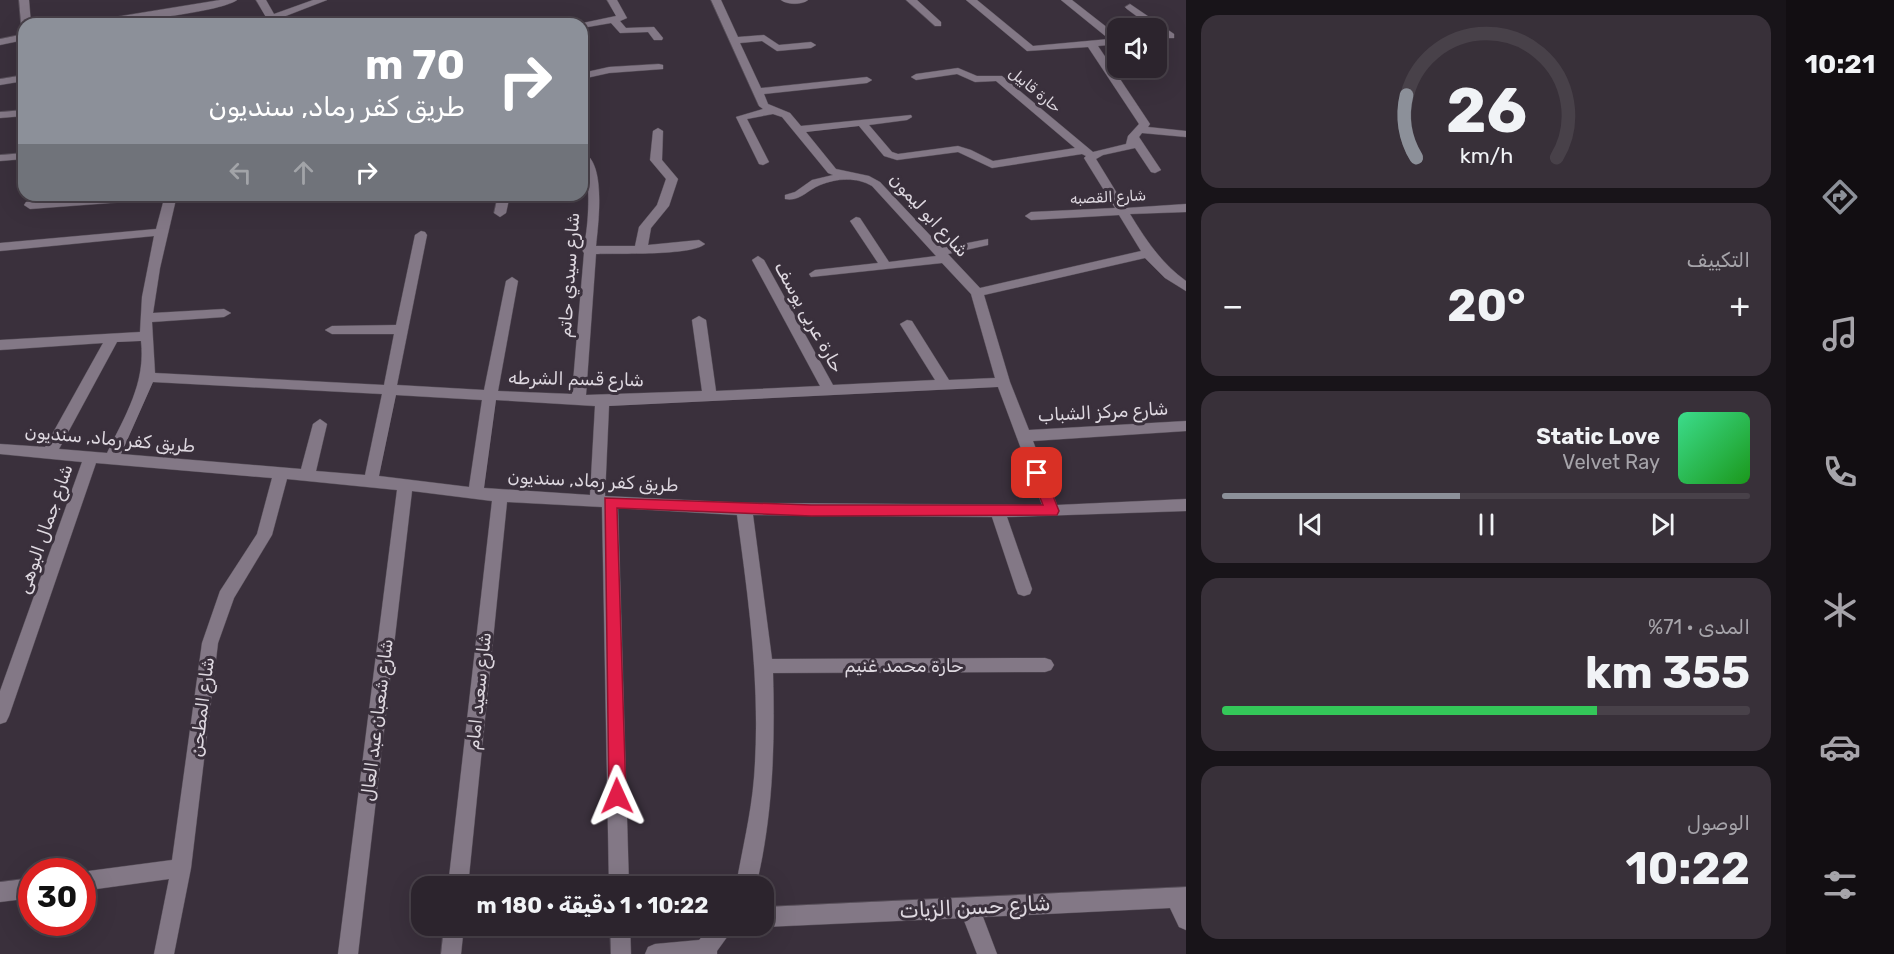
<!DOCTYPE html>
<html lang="ar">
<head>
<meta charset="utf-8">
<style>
	:root { --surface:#2c242d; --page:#383039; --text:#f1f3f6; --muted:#a6a4aa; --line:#484149; --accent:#8c9099 }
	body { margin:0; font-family:Rubik,"Noto Naskh Arabic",sans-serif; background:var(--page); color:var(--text); direction:rtl; height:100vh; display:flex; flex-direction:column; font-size:22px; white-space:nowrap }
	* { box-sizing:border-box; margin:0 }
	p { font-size:20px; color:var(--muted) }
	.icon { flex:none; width:33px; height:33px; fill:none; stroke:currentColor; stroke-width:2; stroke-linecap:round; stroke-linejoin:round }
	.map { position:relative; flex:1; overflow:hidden; direction:ltr }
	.sheet { display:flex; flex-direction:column; gap:15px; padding:15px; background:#181419; width:600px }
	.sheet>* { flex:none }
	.top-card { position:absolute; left:18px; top:18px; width:570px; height:183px; border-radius:18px; box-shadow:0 6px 24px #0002,0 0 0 2px var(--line); direction:rtl; background:#8c9099; color:#fff; overflow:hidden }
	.buttons { position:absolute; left:1107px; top:18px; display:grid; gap:12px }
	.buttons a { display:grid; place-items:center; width:60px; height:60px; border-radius:12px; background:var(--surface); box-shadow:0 6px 24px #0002,0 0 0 2px var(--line); font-size:30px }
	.speed { position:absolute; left:18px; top:858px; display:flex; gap:12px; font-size:30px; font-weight:700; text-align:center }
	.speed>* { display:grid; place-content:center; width:78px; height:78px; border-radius:50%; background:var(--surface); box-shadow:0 6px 24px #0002,0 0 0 2px var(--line); line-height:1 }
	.speed .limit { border:9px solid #d22; background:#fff; color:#111 }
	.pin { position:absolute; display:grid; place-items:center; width:51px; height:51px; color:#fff; margin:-26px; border-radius:12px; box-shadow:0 3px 9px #0006 }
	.me { position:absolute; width:66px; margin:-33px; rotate:359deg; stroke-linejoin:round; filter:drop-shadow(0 0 4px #0008) }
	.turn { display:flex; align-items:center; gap:21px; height:126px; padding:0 24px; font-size:27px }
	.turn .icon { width:78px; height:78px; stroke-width:2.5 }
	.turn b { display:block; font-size:42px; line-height:51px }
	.lanes { display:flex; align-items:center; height:57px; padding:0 24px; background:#0003; justify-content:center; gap:30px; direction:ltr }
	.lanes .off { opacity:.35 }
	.big { font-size:45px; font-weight:700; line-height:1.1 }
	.sheet .widget { flex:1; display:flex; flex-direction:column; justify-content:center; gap:9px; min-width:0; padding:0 21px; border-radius:18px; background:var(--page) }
	.sheet .dial { align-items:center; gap:0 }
	.dial svg { height:156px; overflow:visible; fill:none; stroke:var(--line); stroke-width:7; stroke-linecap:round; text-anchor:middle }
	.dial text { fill:var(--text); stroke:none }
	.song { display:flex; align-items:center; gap:18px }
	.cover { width:72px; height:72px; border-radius:9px; background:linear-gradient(135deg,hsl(150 70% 55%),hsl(120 70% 35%)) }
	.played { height:6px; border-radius:3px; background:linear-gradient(90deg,var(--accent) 45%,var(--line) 45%) }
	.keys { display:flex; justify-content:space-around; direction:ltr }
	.heat { display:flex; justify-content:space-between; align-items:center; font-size:33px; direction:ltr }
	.charge { height:9px; border-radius:4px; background:linear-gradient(90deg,#34c759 71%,var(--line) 0) }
	.trip { position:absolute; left:411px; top:876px; width:363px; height:60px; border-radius:18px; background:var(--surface); box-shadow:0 6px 24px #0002,0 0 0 2px var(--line); font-weight:700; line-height:60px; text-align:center; direction:rtl }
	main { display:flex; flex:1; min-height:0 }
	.tab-bar { display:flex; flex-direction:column; width:108px; justify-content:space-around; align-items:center; background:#120e12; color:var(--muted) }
	.tab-bar .icon { width:42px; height:42px }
	.tab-bar .current { color:var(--accent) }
	.tab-bar b { font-size:27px; color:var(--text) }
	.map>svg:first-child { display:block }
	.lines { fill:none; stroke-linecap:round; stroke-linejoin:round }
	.minor-casing { stroke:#564e58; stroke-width:1 }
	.minor { fill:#837886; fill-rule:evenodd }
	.route { fill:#e11d48; stroke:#92132f; stroke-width:1.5 }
	.labels { text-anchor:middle; stroke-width:6; stroke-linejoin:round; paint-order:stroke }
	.far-street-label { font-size:15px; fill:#ded8e0; stroke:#3a303c }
	.street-label { font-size:18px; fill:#ded8e0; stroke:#3a303c }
	.near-street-label { font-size:21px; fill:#ded8e0; stroke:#3a303c }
</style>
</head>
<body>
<main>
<nav class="tab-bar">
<b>10:21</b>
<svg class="icon current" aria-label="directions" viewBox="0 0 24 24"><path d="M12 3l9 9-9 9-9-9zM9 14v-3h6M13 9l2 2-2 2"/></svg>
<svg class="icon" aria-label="music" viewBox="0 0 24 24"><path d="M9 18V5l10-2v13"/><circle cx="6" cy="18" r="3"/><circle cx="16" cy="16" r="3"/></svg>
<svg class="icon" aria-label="phone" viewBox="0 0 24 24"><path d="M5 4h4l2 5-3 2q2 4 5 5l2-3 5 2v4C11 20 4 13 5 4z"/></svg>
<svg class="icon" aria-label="climate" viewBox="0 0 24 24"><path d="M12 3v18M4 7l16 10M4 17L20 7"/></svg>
<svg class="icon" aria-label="car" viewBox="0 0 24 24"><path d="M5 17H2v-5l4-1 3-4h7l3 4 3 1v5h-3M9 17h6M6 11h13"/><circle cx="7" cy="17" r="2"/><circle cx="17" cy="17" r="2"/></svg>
<svg class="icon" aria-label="filters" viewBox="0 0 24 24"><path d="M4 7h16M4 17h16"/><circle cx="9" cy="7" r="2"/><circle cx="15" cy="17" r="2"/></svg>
</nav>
<section class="sheet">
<div class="widget dial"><svg viewBox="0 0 100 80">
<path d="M14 69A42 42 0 1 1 86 69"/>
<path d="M14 69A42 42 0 0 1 9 37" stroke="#8c9099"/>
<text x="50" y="56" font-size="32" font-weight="700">26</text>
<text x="50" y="72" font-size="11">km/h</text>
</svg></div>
<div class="widget"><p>التكييف</p>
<div class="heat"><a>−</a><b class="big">20°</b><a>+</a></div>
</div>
<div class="widget">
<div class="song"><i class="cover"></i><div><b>Static Love</b><p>Velvet Ray</p></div></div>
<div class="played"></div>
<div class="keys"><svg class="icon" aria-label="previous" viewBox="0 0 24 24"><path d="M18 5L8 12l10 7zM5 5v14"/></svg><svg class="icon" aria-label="pause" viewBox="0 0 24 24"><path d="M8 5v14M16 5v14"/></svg><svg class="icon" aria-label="next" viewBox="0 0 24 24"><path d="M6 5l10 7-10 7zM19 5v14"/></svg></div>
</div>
<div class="widget"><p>المدى · 71%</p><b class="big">355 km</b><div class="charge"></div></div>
<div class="widget"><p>الوصول</p><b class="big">10:22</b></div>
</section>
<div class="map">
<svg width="1186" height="954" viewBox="0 0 1186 954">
	<rect width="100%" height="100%" fill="#3a303c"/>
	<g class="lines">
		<g class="minor-casing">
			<path id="minor" d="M19,0H29L31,24H24V26L21,24Z
				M220,0H237C219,13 112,24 86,24L91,21Z
				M256,0H266L274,14L313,0H327L278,19L273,24H262L267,19Z
				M607,0H617L627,18L620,21L626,28L654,27L663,38L662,40H654L648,32L620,33L611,23L582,28V24H578L616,16Z
				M711,0H721L738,37L764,35L779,45L811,42L816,45L811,48L777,51L762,41L740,43L761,88L867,77L872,80L867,83L764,94L768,104L790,113L801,126L911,115L912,117L907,120L869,125L892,152L898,154L958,146L971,150L993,161L1075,148L996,81L975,82L957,74L916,80L911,77L916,74L958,68L977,76H1002L1093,152L1126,144L1128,136L1139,124L1088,47L1027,51L966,0H977L1033,46L1109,39L1061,0H1072L1118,36V44L1098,46L1150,124L1148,127L1186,131V137L1142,133L1139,137L1161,170L1155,173L1151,172L1135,148L1103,155L1096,159L1126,208L1186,204V212L1130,214C1146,240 1161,263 1186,281V291L1165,278L1145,258L984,295L1010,382L1029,430L1186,421V431L1033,441L1057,505L1186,499V511L1007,517L1032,589L1030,594L1024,596L1018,594L1016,589L992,517L753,515L772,659L1045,658L1051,660L1054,665L1051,670L1045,672L773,673C775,745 773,817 756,886H736C742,850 751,815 754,778C761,689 749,603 737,515L618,508L629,886H609L602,507L507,502L468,886H448L492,501L412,491L358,954H338L397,490L287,479L272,535L234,598L218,643L191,868L174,954H154L169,879L82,891L81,872L172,860L202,643L220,591L257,534L272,478L96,463L9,716L6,722L0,724V691L82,462L0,454V444L45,447L103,343L0,350V340L140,332L142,297L154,236L0,251V243L156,229L164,199L30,209L24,205L26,202L121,195H177L160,268L153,313L224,309L231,313L224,317L152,322L155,373L384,385L394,334H332L325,330L332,326L396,325L415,235L421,231L425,232L427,235L397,385L484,390L506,281L512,277L518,281L498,391L572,394L584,253L582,250C588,239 590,192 587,179C585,168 582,164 582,152C607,161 598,225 596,246H635L639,227L657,205L666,179L650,160L653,131L658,128L663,131L662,160L678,179L669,206L651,228L648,245L699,240L705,244C692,256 617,253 596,254L586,395L702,391L692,320L699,316L706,320L716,391L820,386L752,260L758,256L764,260L833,385L935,380L900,324L907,320L912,321L949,380L995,378L971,294L942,263L811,277L809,274L815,270L878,263L850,221L856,217L860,218L889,262L936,256L872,186C857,177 837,178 820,185C807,190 800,202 785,199V195L795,192L812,180L833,175L828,173L782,117L773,114L747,119L769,162L763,165L759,164L736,117L763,109L759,106ZM859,126L884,156L897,160L958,152L992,168L1082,154L1086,156L1084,158L1115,208L1031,212L1025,216L1031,220L1119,215L1141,251L980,288L948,254L988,245V239L942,248L880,182L869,176L836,169L806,132ZM141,341C146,383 125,416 107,453L59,449L117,342ZM153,382L382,394L365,475L316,471L327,424L320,419L313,424L301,469L121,454ZM998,387L1042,505L744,503L605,496L609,406ZM396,395L482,400L469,487L379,476ZM496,400L595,406L590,495L484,488Z
				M781,0H808C802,5 787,5 781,0Z
				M906,0H917L941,22V26H935Z
				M1130,4L1174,34V38H1166L1127,9L1125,7Z
				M506,20L509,21L511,24H501Z
				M24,34V40L0,45V39Z
				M659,64L663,65V69L609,73L582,79V73L609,67Z
				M24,75V81L0,85V79Z
				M24,110V116L0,118V112Z
				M24,153V159L0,161V155Z
				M498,195H510L506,213L500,217L494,213Z
				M32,878V898L0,902V882Z
				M1186,887V930L1179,927L1170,908L983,917L997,954H977L963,918L764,927L760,926H764V907Z
				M444,926H464L461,954H441Z
				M610,926H630L631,954H611Z
				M712,926H735L717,951V954H645L648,947L655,944L699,940Z"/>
		</g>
		<use href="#minor" class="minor"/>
	</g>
	<path class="route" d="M1037,468L1044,473L1059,511L1057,515L811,516L617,508L626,796L623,802L617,804L611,802L609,796L605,498L811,505H1043L1030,473Z"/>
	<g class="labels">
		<g class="far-street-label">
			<text transform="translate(1035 90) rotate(39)" y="5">حارة قابيل</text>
			<text transform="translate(1108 197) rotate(-3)" y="5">شارع القصبه</text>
		</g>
		<g class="street-label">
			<text transform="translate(929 215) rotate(47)" y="6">شارع ابو ليمون</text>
			<text transform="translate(569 275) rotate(-86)" y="6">شارع سيدي حاتم</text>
			<text transform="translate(809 317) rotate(61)" y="6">حارة عربى يوسف</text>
			<text transform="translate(576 379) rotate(1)" y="6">شارع قسم الشرطه</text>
			<text transform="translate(1103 412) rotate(-3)" y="6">شارع مركز الشباب</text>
			<text transform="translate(110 439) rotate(5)" y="6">طريق كفر رماد, سنديون</text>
			<text transform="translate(593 481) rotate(3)" y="6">طريق كفر رماد, سنديون</text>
			<text transform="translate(45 529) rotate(-71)" y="6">شارع جمال البوهى</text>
			<text x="904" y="672">حارة محمد غنيم</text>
			<text transform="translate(479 691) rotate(-84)" y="6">شارع سعيد امام</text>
			<text transform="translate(202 707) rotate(-83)" y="6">شارع المطحن</text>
			<text transform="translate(377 720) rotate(-83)" y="6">شارع شعبان عبد العال</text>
		</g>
		<g class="near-street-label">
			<text transform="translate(975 907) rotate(-3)" y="7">شارع حسن الزيات</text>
		</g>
	</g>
</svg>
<div class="buttons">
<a><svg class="icon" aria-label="sound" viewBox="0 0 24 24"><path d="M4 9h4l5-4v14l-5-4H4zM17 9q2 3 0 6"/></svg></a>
</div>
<div class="speed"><div class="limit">30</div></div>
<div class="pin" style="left:1037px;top:473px;background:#d93025"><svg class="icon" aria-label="arrive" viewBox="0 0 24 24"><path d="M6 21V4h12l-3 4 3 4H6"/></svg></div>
<svg class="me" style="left:617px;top:796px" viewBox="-20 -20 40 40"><path d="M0-17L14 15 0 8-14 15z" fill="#e11d48" stroke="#fff" stroke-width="4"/></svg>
<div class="trip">10:22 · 1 دقيقة · 180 m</div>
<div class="top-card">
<div class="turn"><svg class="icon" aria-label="right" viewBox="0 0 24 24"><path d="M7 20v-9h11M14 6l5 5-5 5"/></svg><div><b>70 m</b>طريق كفر رماد, سنديون</div></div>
<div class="lanes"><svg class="icon off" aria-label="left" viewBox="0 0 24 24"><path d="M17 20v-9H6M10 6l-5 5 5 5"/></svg><svg class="icon off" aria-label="ahead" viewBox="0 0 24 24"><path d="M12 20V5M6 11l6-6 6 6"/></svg><svg class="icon" aria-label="right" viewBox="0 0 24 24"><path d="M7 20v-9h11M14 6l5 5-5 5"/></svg></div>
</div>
</div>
</main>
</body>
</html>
